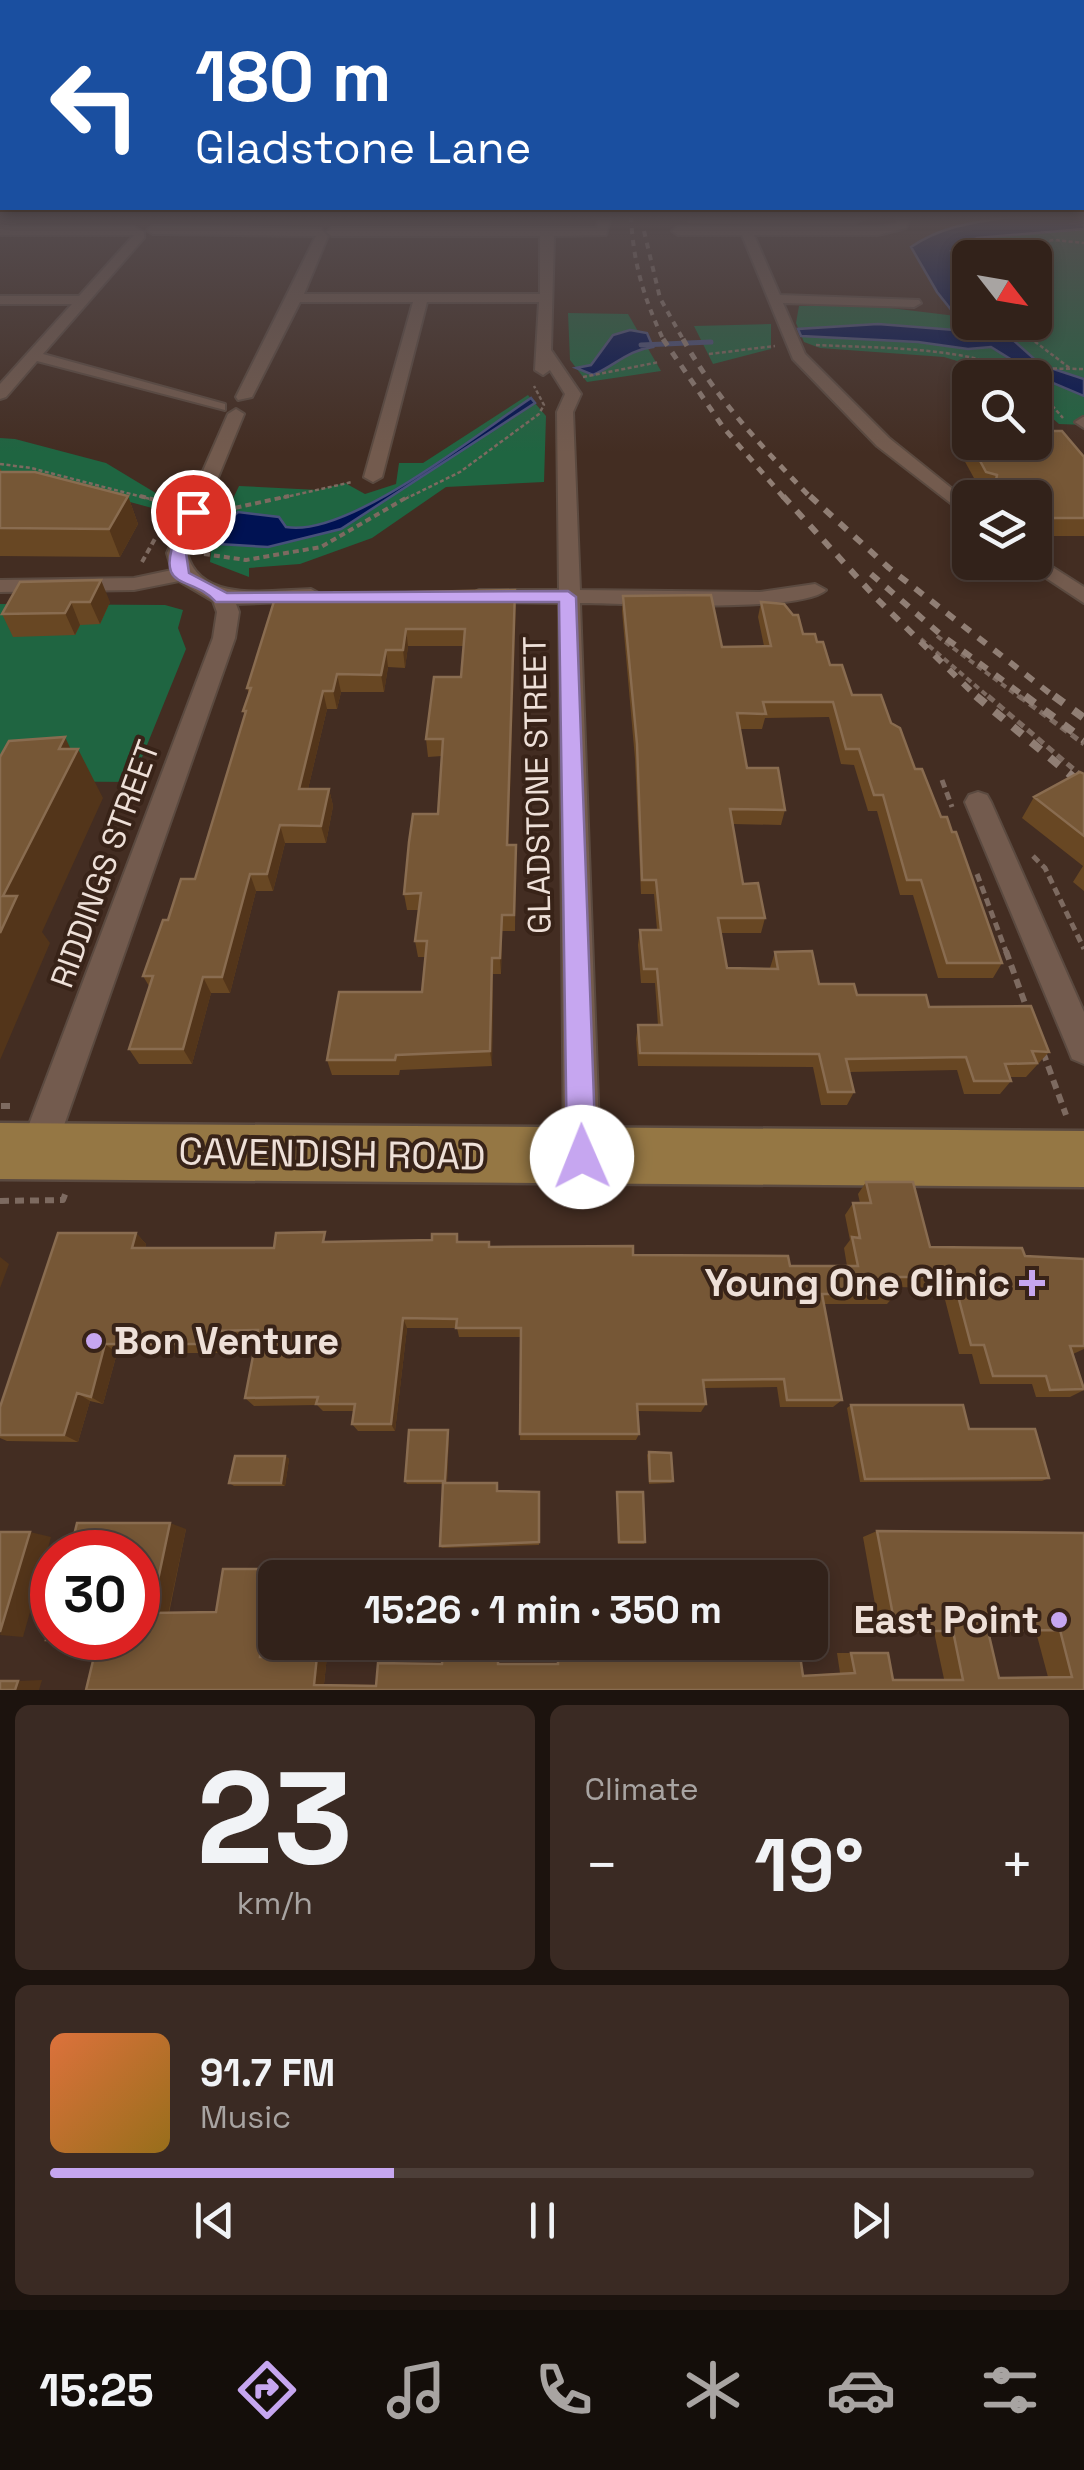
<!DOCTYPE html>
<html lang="en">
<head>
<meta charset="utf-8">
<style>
	:root { --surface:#32221a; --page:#3a2a23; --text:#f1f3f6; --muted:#a8a4a2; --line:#4d3f39; --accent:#c6a6f0 }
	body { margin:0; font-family:"Space Grotesk",sans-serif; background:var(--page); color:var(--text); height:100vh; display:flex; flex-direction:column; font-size:38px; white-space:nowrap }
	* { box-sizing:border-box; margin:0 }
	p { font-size:32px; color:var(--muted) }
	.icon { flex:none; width:55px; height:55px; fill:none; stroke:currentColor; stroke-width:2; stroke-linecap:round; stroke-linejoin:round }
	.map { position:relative; height:1690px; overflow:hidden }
	.drawer { display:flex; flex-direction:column; gap:15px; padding:15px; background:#1c130e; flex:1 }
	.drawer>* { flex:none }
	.guide { position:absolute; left:0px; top:0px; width:1085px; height:210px; box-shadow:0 5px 15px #0003,0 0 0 2px var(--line); background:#1a4fa0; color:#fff; overflow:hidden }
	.needle { width:65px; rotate:121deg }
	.fabs { position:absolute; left:952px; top:240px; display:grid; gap:20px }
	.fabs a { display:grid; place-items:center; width:100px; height:100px; border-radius:15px; background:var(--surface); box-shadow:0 5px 15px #0003,0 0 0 2px var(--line); font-size:50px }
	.speed { position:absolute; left:30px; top:1530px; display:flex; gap:20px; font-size:50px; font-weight:700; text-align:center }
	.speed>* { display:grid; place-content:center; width:130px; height:130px; border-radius:50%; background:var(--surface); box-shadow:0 5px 15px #0003,0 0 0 2px var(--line); line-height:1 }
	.speed .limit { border:15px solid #d22; background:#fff; color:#111 }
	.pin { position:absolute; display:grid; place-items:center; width:85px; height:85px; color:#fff; margin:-42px; border:5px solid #fff; border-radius:50%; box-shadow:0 2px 10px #0007 }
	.me { position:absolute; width:110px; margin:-55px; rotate:359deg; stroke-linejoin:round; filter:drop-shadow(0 0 8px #0008) }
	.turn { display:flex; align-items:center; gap:35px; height:210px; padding:0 30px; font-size:45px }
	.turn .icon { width:130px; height:130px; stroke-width:2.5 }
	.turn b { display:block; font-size:70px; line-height:85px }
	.big { font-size:75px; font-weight:800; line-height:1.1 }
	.drawer .card { flex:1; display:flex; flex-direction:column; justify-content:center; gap:15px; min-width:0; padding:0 35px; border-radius:15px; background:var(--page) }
	.drawer .dial { align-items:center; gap:0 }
	.dial b { font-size:130px; line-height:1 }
	.song { display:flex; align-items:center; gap:30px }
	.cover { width:120px; height:120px; border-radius:15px; background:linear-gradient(135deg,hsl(20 70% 55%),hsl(40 70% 35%)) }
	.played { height:10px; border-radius:5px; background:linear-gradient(90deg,var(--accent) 35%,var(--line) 35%) }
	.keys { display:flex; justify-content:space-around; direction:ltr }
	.heat { display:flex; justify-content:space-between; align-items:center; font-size:55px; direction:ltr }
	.drawer .tiles { flex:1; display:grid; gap:15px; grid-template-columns:1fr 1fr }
	.card:last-child { grid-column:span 2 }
	.trip { position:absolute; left:258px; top:1560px; width:570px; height:100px; border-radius:15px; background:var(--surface); box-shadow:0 5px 15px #0003,0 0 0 2px var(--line); font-weight:800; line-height:100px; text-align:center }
	.tabs { display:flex; height:160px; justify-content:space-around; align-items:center; background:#140e0a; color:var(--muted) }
	.tabs .icon { width:70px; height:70px }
	.tabs .on { color:var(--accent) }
	.tabs b { font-size:45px; color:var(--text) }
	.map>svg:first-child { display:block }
	.green { fill:#1f6541 }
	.water { fill:#001253; stroke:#47507b; stroke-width:2.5 }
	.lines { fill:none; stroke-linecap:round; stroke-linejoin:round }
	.stream { stroke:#47507b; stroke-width:5 }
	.service-casing { stroke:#5b4a40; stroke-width:5 }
	.minor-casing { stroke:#5b4a40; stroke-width:4 }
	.primary-casing { stroke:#5b4a40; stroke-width:5 }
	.path-far3 { stroke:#7d6a60; stroke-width:2.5; stroke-dasharray:4 2.5; stroke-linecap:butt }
	.path-far2 { stroke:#7d6a60; stroke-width:4; stroke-dasharray:6 4; stroke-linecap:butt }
	.path-far1 { stroke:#7d6a60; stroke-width:5; stroke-dasharray:8 5; stroke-linecap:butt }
	.path { stroke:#7d6a60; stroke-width:6; stroke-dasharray:9 6; stroke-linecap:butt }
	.service { fill:#735b4e; fill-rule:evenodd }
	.minor { fill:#735b4e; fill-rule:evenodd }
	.primary { fill:#957744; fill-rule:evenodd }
	.rail-far3 { stroke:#907e74; stroke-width:4; stroke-dasharray:6 6; stroke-linecap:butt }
	.rail-far2 { stroke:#907e74; stroke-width:5; stroke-dasharray:8 8; stroke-linecap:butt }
	.rail-far1 { stroke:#907e74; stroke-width:6; stroke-dasharray:10 10; stroke-linecap:butt }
	.rail { stroke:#907e74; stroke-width:8; stroke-dasharray:12 12; stroke-linecap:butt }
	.wall { fill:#684723; fill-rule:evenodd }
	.shaded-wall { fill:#53351a }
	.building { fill:#765736; stroke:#896c50; stroke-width:2.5; fill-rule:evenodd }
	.route { fill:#c6a6f0; stroke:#816c9c; stroke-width:2.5 }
	.poi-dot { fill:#c6a6f0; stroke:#382318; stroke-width:4 }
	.labels { text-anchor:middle; stroke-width:8; stroke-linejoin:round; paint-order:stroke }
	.street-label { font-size:32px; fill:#eee0d8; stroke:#382318 }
	.near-street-label { font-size:38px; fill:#eee0d8; stroke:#382318 }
	.near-poi-label { font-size:38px; font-weight:bold; fill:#eee0d8; stroke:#382318; text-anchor:end }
</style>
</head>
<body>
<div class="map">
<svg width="1084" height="1690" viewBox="0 0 1084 1690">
	<rect width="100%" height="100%" fill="#432d22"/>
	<path class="green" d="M1084,229V379L1041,365L994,323L1035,322V258H970V292L950,252L977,238Z
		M799,306H874L956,316L1009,360L1084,396V425L1059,424L1035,403V378L1010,377L944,357L820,348L804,342L796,323Z
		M568,313L628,314L661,371L587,382L570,360Z
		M771,324V349L713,364L694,326Z
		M528,395L546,416L544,482L446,487L372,538L300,564L249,568V577L210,562L212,543L239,486L318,490L345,483L365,494L396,484L399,463H423Z
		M0,438L15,439L106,463L159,495H172L163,511L20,472L0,471Z
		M0,604L165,605L183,610L178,628L186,649L132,782L0,781Z"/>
	<path class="water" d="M1015,216H1084V229L977,238L951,251L970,292V322L994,323L1041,365L1084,379V396L1041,378L991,347L968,349L918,342L801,336L798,329L878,324L968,331L937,292L911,247C943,225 977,222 1015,216Z
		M630,330L647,333L653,347C628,350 616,365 593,375L576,368L591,365L613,335Z
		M531,398L535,403L341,529L268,547L219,544L212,536L238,512L279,517L286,527C348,538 477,434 531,398Z"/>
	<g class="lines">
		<path class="stream" d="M641,345L711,342"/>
		<g class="service-casing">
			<path id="service" d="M860,216H868L854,223L690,221L853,219Z
				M984,493L987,494L988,498L950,500L945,497L950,494Z"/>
		</g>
		<g class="minor-casing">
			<path id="minor" d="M599,216H611L606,235L554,236L551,350L581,394L573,412L580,590L760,592L815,584L826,590C800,614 623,603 580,603L600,1157L595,1169L582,1174L569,1169L564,1157L559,603L479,602L468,596L479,590H559L557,412L565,394L550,370L543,375L535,370L539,302H427L382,477L373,482L364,477L413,302H300L252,397L238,400L236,397L316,236L153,234L147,230L153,226L321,229L328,236L304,294H540V236H332L326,232L332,228H597Z
				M899,216H911L906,228L878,235H754L780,295L919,300L921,303L914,307L783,303L805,354L889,438L970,503V518L877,446L793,359L742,235H678L672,231L678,227H878L897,224Z
				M0,227H134L144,232V238L43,354L225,404V410L37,361L6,397L0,399V384L72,304H0V296H79L134,235H0Z
				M236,409L244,414L187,553C200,604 270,590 311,589L322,595L311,601L236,604L239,612L235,638L55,1151L49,1163L37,1168L25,1163L19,1151L213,638L217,612L213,601L179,581L134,590L0,592V580L134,578L172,570L167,553L228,414Z
				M1083,417H1084V428L1075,422Z
				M1035,556L1084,587V603L1028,566L1025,562H1035Z
				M978,792L987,795L991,802L1084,1012V1064L1072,1059L1068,1049L965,802L969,795Z"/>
		</g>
		<g class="primary-casing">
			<path id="primary" d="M0,1123L1084,1131V1187L0,1179Z"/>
		</g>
		<path class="path-far3" d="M990,258L997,248L1054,240L1084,243
			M970,266L964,267L970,279
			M1009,322L1071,369
			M816,345C872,348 980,346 1025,378
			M709,354L775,346
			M1014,368L1084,369
			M583,377L659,362
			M1035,386L1063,418
			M0,464L31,468L150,499
			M277,499L352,482
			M405,499L460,472L539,414L544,405L534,386"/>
		<path class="path-far2" d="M140,496L171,504L170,509
			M216,512L289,496
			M204,554L246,560L321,547L409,496
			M142,562L156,537
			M937,636L1022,699
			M921,639L991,699"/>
		<path class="path-far1" d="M988,696L1084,778
			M1019,696L1084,744
			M942,780L952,807
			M1033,856L1045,868L1084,949
			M977,874L1007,954"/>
		<path class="path" d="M1006,951L1027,1009
			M1043,1052L1066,1115
			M1,1106H16
			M0,1201L63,1200L66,1192"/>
		<use href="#service" class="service"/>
		<use href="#minor" class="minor"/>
		<use href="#primary" class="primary"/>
		<path class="rail-far3" d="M631,216C633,263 644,299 664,341
			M644,231L660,298L684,341"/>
		<path class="rail-far2" d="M663,339L723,427L785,499
			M683,339C716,399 764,449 812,499"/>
		<path class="rail-far1" d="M783,496L877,599L979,699
			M810,496L889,568L1057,699
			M871,574L940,634L1028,699"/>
		<path class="rail" d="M976,696L1084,786
			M1025,696L1084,740
			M1054,696L1084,718"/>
	</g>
	<path class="wall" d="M964,431L1084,457V536H1035V498H990L991,493L980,489L958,449Z
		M0,468L2,472L128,496L138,524L120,557L0,556Z
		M20,582L110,602L100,624L80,625L75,635L13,637L2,614Z
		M515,590L508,845H516L515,931H502L501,974H493L492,1066L400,1070L399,1075H332L327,1060L422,992L426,957H418L415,941L419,910H407L404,894L438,814L442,756L428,757L426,739L461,677L464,646H408L405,668L388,667L384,692H341L337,709H327L308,789H329L333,806L326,843H285L273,891H256L230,993H211L192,1064H139L129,1049L149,986L143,976L168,920L195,879L245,716L243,711L249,694L247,688Z
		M623,596L722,647L764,646L758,617L761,602L803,634L817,642L830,665L852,695L891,723L941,817L1002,963L993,978H938L913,895H900L877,811H868L854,765L841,764L829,717L765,718L762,729H740L747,768L785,810L781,825L733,824L743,884L765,918L761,933H721L727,968H770L775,952L819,984L857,995L929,1007L1049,1052L1026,1077H1009L1011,1081L1000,1094H964L957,1070L849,1072L854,1092L847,1105H821L813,1067L638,1066L636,1039L638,1025H658L655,983H641L638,945L640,930H657L654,894H641L635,759L622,611Z
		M1084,774V891L1073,882L1083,866L1022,818L1034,797Z
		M866,1182L930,1247L1025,1256L1084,1259V1349L1073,1354L1084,1390L1070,1397H1036L1032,1384H980L972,1354H959L942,1288L895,1287L896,1294L887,1304H824L842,1400L833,1407H780L777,1387L704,1388L706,1404L701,1412L638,1411L639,1434L636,1440H520L521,1337H459L457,1328H407L395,1431H358L352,1424L354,1411H323L317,1405L254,1406L245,1398L256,1340H220L218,1353H117L103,1404L90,1401L78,1442L7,1441L0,1438V1407L136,1233L146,1244L145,1248H274L329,1242L432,1240L457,1234L458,1242H489L490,1247L633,1255L790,1266H847L844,1248L850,1240L845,1215L853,1203H860L858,1194Z
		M851,1405L969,1429L1049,1478L1042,1481L860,1482L847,1408Z
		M448,1430L449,1433L447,1483H497L498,1491L539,1492V1545L442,1548L440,1546L443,1484H407L405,1481Z
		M649,1452L673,1481L671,1483L649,1484L647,1455Z
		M285,1456L289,1459L285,1486H234L229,1483Z
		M617,1492L645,1542L644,1544H618Z
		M186,1529L169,1613L216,1612L273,1569L284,1573V1578H275V1638L272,1657L327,1656L324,1684L376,1685L500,1664L802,1675L840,1673L837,1653H888L893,1679H944L934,1632H880L863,1537L877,1531L1084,1533V1690H86L98,1641L46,1640ZM988,1632H1036L1048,1677H999Z"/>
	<path class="shaded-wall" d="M128,496L138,524L120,557L109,529Z
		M101,580L110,602L100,624L90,602Z
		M515,590L516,607L508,862L507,845Z
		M71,602L80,625L75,635L65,613Z
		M406,629L408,646L405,668L403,650Z
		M386,650L388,667L384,692L381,675Z
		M337,674L341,692L337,709L333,691Z
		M323,691L327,709L304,806L299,789Z
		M65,737L74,756L78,749L103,798L42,932L50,943L0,1060V933L3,896Z
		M329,789L333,806L326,843L321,826Z
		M280,825L285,843L273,891L267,874Z
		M250,874L256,891L230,993L222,977Z
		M502,915V931L501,974L500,958Z
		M492,958L493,974L492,1066L490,1051Z
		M203,977L211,993L192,1064L183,1049Z
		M136,1233L146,1244L142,1259L132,1248Z
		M0,1257L9,1264L0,1288Z
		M403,1318L407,1328L395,1431L391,1424Z
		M211,1331L220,1340L218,1353L208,1344Z
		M105,1344L117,1353L103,1404L91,1397Z
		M77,1393L90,1401L78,1442L64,1435Z
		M448,1430L449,1433L447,1484L445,1481Z
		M285,1456L289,1459L285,1486L281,1483Z
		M170,1523L186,1529L168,1615L151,1613Z
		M30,1532L51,1537L23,1637L0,1635Z
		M273,1569L284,1573V1578H275V1638L272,1657H260Z
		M317,1656H327L324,1684L314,1685Z
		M42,1680L39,1690H15L18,1681Z"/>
	<path class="building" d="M1035,431H1062L1084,457V518H1039L1035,515V498H1011L995,486L997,475L986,472L970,442H1035Z
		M0,472H35L128,496L109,529L0,528Z
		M101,580L90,602H71L65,613L2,614L20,582Z
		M515,590L507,845H516L514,915H502L500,958H492L490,1051L396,1055L395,1060H327L339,992H422L427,941H415L421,893L404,894L409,842L413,814H438L443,739H426L434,677H461L465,629H406L403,650H386L381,675L337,674L333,691H323L299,789H329L321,826L280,825L267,874H250L222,977H203L183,1049H129L153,976H143L163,920H168L181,879H195L246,711H243L251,688H247L276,595Z
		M711,595L722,647L771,646L761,602L784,604L793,615H798L803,634H815L817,642H823L830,665H842L852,695H881L891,723L900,728L915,769H922L941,817H947L952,832H956L1002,963H947L921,880H907L883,795H874L859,749H846L833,702H763L766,714L737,713L747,768H778L785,810L730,809L743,884L758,883L765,918H718L727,968L778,969L775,952L812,951L819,984H854L857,995H926L929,1007L1031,1006L1049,1052L1032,1051L1037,1063L1005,1064L1011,1081H974L966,1057L846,1059L854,1092H828L819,1054L640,1053L638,1025H662L657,969H644L640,930H661L656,880H642L637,744L623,596Z
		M65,737L59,749H78L3,896H17L0,933V757L9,741Z
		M1080,772L1084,774V836L1034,797Z
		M866,1182H913L930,1247L1022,1248L1025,1256L1084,1259V1346H1070L1084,1389L1050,1390L1046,1376H993L984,1345H971L953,1277H892L896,1294H822L842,1400H787L784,1379L703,1380L706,1404H637L639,1434H520L521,1328H456L457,1319L403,1318L391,1424H352L355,1404H316L318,1397L245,1398L258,1330L211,1331L208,1344H105L91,1397L77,1393L64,1435H0V1407L58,1233H136L132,1248H274L276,1233L325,1232L323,1242L432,1240V1234H457V1242H489V1247L633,1246V1255L788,1256L790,1266H858L852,1237L860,1238L853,1203H871Z
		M851,1405H963L969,1429H1035L1049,1478L865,1479Z
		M409,1430H448L445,1481H405Z
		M649,1452L671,1453L673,1481H650Z
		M235,1456H285L281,1483H229Z
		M443,1483H497V1491L539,1492V1542L440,1546Z
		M617,1492H643L645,1542H619Z
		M77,1523H170L151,1613L216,1612L223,1569H273L260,1657L317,1656L314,1685L376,1686L378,1663L442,1664L444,1642H498V1664H558V1642H798L803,1676L855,1673L851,1653H888L893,1680H963L953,1631H896L877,1531L1084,1533V1690H86L98,1640H46L52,1617V1638H138V1552H70ZM1060,1630L1072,1677L999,1678L988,1631Z
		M0,1532H30L0,1632Z
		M0,1681H18L15,1690H0Z"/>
	<linearGradient id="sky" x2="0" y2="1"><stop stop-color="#251913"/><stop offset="0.48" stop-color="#554c4f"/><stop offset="1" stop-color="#554c4f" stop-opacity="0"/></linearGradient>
	<rect width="1084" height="453" fill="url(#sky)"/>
	<path class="route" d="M193,507L201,512L186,553L189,573L227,593L568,591L576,597L596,1157L592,1167L582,1171L571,1167L567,1157L559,602H216C192,574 153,594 177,533C181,522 183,512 193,507Z"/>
	<g class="poi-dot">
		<path d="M1027 1268h10v10h10v10h-10v10h-10v-10h-10v-10h10z"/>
		<circle cx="94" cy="1341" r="10"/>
		<circle cx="1059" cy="1620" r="10"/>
	</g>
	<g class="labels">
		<g class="street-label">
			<text transform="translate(537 785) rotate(-91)" y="11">GLADSTONE STREET</text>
			<text transform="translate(105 864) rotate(-70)" y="11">RIDDINGS STREET</text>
		</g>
		<g class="near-street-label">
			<text transform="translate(332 1154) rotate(1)" y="13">CAVENDISH ROAD</text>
		</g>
		<g class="near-poi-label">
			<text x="1010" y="1296">Young One Clinic</text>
			<text x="114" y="1354" text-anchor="start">Bon Venture</text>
			<text x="1039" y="1633">East Point</text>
		</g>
	</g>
</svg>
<div class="fabs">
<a><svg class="needle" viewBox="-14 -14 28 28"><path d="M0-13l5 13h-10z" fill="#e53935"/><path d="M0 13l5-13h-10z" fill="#a8a4a2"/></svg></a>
<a><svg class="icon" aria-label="search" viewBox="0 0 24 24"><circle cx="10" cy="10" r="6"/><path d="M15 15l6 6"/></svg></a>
<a><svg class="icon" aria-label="layers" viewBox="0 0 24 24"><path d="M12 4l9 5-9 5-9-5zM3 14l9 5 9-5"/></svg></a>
</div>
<div class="speed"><div class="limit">30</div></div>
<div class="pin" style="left:193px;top:512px;background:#d93025"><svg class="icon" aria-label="arrive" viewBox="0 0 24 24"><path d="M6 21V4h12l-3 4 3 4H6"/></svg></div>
<svg class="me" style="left:582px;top:1157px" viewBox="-20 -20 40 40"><circle r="19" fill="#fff"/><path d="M0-13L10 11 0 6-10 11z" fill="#c6a6f0"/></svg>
<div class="trip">15:26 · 1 min · 350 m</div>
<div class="guide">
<div class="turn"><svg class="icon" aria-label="left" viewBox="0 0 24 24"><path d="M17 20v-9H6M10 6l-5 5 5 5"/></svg><div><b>180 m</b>Gladstone Lane</div></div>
</div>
</div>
<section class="drawer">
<div class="tiles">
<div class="card dial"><b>23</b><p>km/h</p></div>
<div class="card"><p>Climate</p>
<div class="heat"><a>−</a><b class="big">19°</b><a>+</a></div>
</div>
<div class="card">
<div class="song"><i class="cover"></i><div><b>91.7 FM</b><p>Music</p></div></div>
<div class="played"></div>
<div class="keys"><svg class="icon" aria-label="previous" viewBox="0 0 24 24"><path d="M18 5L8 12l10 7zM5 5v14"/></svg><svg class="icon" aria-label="pause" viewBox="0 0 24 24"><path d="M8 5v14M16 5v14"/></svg><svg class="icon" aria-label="next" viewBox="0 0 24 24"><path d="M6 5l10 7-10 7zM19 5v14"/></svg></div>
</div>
</div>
</section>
<nav class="tabs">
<b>15:25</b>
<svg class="icon on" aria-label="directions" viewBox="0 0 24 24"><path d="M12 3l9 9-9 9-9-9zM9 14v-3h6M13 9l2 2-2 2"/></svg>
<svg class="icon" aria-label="music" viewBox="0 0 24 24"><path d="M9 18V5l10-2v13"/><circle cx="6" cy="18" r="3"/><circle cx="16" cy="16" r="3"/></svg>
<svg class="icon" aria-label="phone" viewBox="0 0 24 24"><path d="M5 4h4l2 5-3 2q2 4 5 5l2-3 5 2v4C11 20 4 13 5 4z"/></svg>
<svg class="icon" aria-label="climate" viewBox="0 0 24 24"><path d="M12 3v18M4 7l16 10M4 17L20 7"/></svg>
<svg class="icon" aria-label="car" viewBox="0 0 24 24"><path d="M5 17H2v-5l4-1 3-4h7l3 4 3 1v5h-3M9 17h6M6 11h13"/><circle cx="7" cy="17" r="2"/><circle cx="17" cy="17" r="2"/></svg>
<svg class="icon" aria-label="filters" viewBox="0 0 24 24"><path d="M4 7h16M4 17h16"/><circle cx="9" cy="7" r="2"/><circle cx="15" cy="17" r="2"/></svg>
</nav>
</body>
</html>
